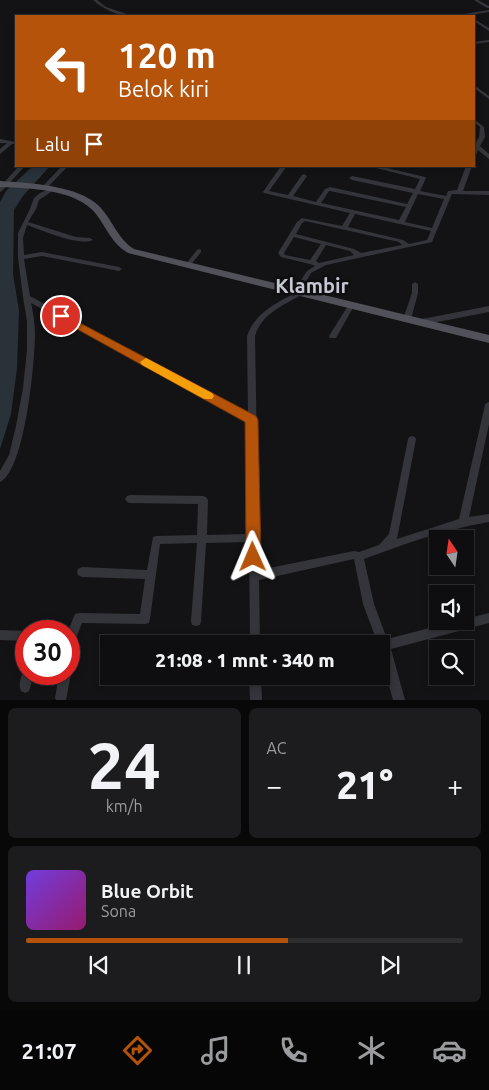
<!DOCTYPE html>
<html lang="id">
<head>
<meta charset="utf-8">
<style>
	:root { --surface:#0e0e10; --page:#1c1c1e; --text:#f1f3f6; --muted:#9b9c9f; --line:#2e2e30; --accent:#b45309 }
	body { margin:0; font-family:Ubuntu,sans-serif; background:var(--page); color:var(--text); height:100vh; display:flex; flex-direction:column; font-size:19px; white-space:nowrap }
	* { box-sizing:border-box; margin:0 }
	p { font-size:16px; color:var(--muted) }
	.icon { flex:none; width:28px; height:28px; fill:none; stroke:currentColor; stroke-width:2; stroke-linecap:round; stroke-linejoin:round }
	.map { position:relative; height:700px; overflow:hidden }
	.panel { display:flex; flex-direction:column; gap:8px; padding:8px; background:#080809; flex:1 }
	.panel>* { flex:none }
	.guide { position:absolute; left:15px; top:15px; width:460px; height:152px; border-radius:0px; box-shadow:0 2px 8px #0003,0 0 0 1px var(--line); background:#b45309; color:#fff; overflow:hidden }
	.needle { width:32px; rotate:347deg }
	.tools { position:absolute; left:429px; top:530px; display:grid; gap:10px }
	.tools a { display:grid; place-items:center; width:45px; height:45px; border-radius:0px; background:var(--surface); box-shadow:0 2px 8px #0003,0 0 0 1px var(--line); font-size:25px }
	.speed { position:absolute; left:15px; top:620px; display:flex; gap:10px; font-size:25px; font-weight:700; text-align:center }
	.speed>* { display:grid; place-content:center; width:65px; height:65px; border-radius:50%; background:var(--surface); box-shadow:0 2px 8px #0003,0 0 0 1px var(--line); line-height:1 }
	.speed .limit { border:8px solid #d22; background:#fff; color:#111 }
	.pin { position:absolute; display:grid; place-items:center; width:42px; height:42px; color:#fff; margin:-21px; border:2px solid #fff; border-radius:50%; box-shadow:0 1px 5px #0007 }
	.me { position:absolute; width:55px; margin:-28px; rotate:359deg; stroke-linejoin:round; filter:drop-shadow(0 0 4px #0008) }
	.turn { display:flex; align-items:center; gap:18px; height:105px; padding:0 20px; font-size:22px }
	.turn .icon { width:65px; height:65px; stroke-width:2.5 }
	.turn b { display:block; font-size:35px; line-height:42px }
	.then { display:flex; align-items:center; height:48px; padding:0 20px; background:#0003; gap:10px; font-size:19px }
	.big { font-size:38px; font-weight:800; line-height:1.1 }
	.panel .widget { flex:1; display:flex; flex-direction:column; justify-content:center; gap:8px; min-width:0; padding:0 18px; border-radius:8px; background:var(--page) }
	.panel .dial { align-items:center; gap:0 }
	.dial b { font-size:65px; line-height:1 }
	.song { display:flex; align-items:center; gap:15px }
	.cover { width:60px; height:60px; border-radius:8px; background:linear-gradient(135deg,hsl(260 70% 55%),hsl(320 70% 35%)) }
	.played { height:5px; border-radius:2px; background:linear-gradient(90deg,var(--accent) 60%,var(--line) 60%) }
	.keys { display:flex; justify-content:space-around; direction:ltr }
	.heat { display:flex; justify-content:space-between; align-items:center; font-size:28px; direction:ltr }
	.panel .tiles { flex:1; display:grid; gap:8px; grid-template-columns:1fr 1fr }
	.widget:last-child { grid-column:span 2 }
	.trip { position:absolute; left:100px; top:635px; width:290px; height:50px; border-radius:0px; background:var(--surface); box-shadow:0 2px 8px #0003,0 0 0 1px var(--line); font-weight:800; line-height:50px; text-align:center }
	.menu { display:flex; height:80px; justify-content:space-around; align-items:center; background:#060606; color:var(--muted) }
	.menu .icon { width:35px; height:35px }
	.menu .selected { color:var(--accent) }
	.menu b { font-size:22px; color:var(--text) }
	.map>svg:first-child { display:block }
	.water { fill:#293139 }
	.lines { fill:none; stroke-linecap:round; stroke-linejoin:round }
	.minor { fill:#34353a; fill-rule:evenodd }
	.tertiary { fill:#34353a; fill-rule:evenodd }
	.primary { fill:#505159; fill-rule:evenodd }
	.route { fill:#b45309; stroke:#753606 }
	.slow { fill:#f59e0b }
	.labels { text-anchor:middle; stroke-width:5; stroke-linejoin:round; paint-order:stroke }
	.quarter-label { font-size:20px; font-weight:bold; fill:#c5c8d2; stroke:#0e0e10 }
</style>
</head>
<body>
<div class="map">
<svg width="489" height="700" viewBox="0 0 489 700">
	<rect width="100%" height="100%" fill="#131315"/>
	<path class="water" d="M33,166H50L23,196L14,210L13,274L19,310L17,368L11,414L0,449V202L6,191Z"/>
	<g class="lines">
		<path class="minor" d="M93,0H97L106,7L133,16C119,17 103,9 93,0Z
			M474,0H478L489,6V8H487Z
			M489,10V12L469,15L470,16H466L464,14Z
			M474,19L489,28V31L474,21Z
			M489,40V42L474,44V42Z
			M474,85L489,96V99L474,88Z
			M474,119L484,127L485,137L480,146L489,154V159L478,150L476,155L474,156V146L479,137L480,127L474,122Z
			M0,139L16,142V144H12L0,154V149L7,143H0Z
			M19,166H25L2,191L0,192V187Z
			M62,166H68L45,190H41V188Z
			M281,166H287L269,191L288,195L302,175L304,174L307,176L293,196L316,202L325,189L330,187L407,204L413,193L352,180L349,178L352,176L415,189L420,179L368,166H379L425,177L426,178L420,191L446,196L448,191L457,190L466,166H472L463,191H489V195L452,194L432,242L326,265L311,273L301,290L304,292L303,294C284,305 262,313 255,336L259,570L354,551L359,552L379,545L389,534L408,439L409,437L412,436L415,437L416,439L397,539L459,519L485,405L486,403L489,402V424L469,517L489,514V522C446,529 404,544 364,559L374,604L387,639L457,621H465V619L489,613V623L391,649L405,700H393L381,657V644H378L363,604L354,559L259,580L260,644H250L249,542L206,543L201,621L200,625L196,626L192,625L191,621L197,543L160,544L150,619L149,623L145,624L82,623L76,638L73,657L69,658L68,631L75,614L79,613L140,614L145,579L82,577L78,575L77,572L78,569L82,567L147,570L153,537L156,536L197,535L198,504L130,503L127,502L125,499L127,496L130,495L203,496L206,497L208,500L207,535L249,534L248,422L31,303C33,313 35,323 35,334C35,360 25,471 0,482V471L9,455L16,426L23,388L27,350V321L23,297L18,258V233L30,209L34,198L40,193L51,188L54,190L39,200L36,209L28,222L76,237L90,238L93,240C81,247 41,230 27,225L23,238L24,255L42,252L119,267L122,269L119,271L42,256L24,259L30,296L248,415L247,336C255,313 275,304 295,293L294,291L307,271L315,266L310,264L281,257L278,253L297,222L302,218L342,226L350,213L264,193L263,192ZM329,191H330L406,207L399,220L321,203ZM418,194L444,199L432,228L405,222ZM355,214L431,231L427,240L409,244L403,240L348,227ZM305,221L399,242L402,245L361,253L354,249L296,234L302,223ZM294,237L321,244L310,260L285,255L284,253ZM326,245L350,251L354,255L319,263L316,261Z
			M199,249L201,250V252L190,266H186L185,265L186,264L197,250Z
			M415,282L418,284V293L411,319L407,321L403,319L412,293V284Z
			M349,304H351L354,306L336,338H330L329,336Z
			M0,630L27,631H26V641L0,640Z
			M26,669V674H34L29,691L25,693L21,691C18,685 21,676 24,670Z
			M69,670L71,674L66,700H56L55,698L59,674H69Z
			M249,676H261L262,700H250Z"/>
		<path class="tertiary" d="M489,306V312L422,325L418,322L422,319Z"/>
		<path class="primary" d="M0,181C29,183 79,185 100,207C113,221 118,239 134,249L489,335V343L128,253C112,244 106,227 96,214C77,189 28,188 0,187Z"/>
	</g>
	<path class="route" d="M61,313L256,416L258,420L261,557L259,562L253,564L248,562L246,557L245,422L57,318L55,316L57,314Z"/>
	<path class="slow" d="M146,358L212,393L214,396L212,399H204L142,365L140,362Z"/>
	<g class="labels">
		<g class="quarter-label">
			<text x="312" y="293">Klambir</text>
		</g>
	</g>
</svg>
<div class="tools">
<a><svg class="needle" viewBox="-14 -14 28 28"><path d="M0-13l5 13h-10z" fill="#e53935"/><path d="M0 13l5-13h-10z" fill="#9b9c9f"/></svg></a>
<a><svg class="icon" aria-label="sound" viewBox="0 0 24 24"><path d="M4 9h4l5-4v14l-5-4H4zM17 9q2 3 0 6"/></svg></a>
<a><svg class="icon" aria-label="search" viewBox="0 0 24 24"><circle cx="10" cy="10" r="6"/><path d="M15 15l6 6"/></svg></a>
</div>
<div class="speed"><div class="limit">30</div></div>
<div class="pin" style="left:61px;top:316px;background:#d93025"><svg class="icon" aria-label="arrive" viewBox="0 0 24 24"><path d="M6 21V4h12l-3 4 3 4H6"/></svg></div>
<svg class="me" style="left:253px;top:557px" viewBox="-20 -20 40 40"><path d="M0-17L14 15 0 8-14 15z" fill="#b45309" stroke="#fff" stroke-width="4"/></svg>
<div class="trip">21:08 · 1 mnt · 340 m</div>
<div class="guide">
<div class="turn"><svg class="icon" aria-label="left" viewBox="0 0 24 24"><path d="M17 20v-9H6M10 6l-5 5 5 5"/></svg><div><b>120 m</b>Belok kiri</div></div>
<div class="then">Lalu<svg class="icon" aria-label="arrive" viewBox="0 0 24 24"><path d="M6 21V4h12l-3 4 3 4H6"/></svg></div>
</div>
</div>
<section class="panel">
<div class="tiles">
<div class="widget dial"><b>24</b><p>km/h</p></div>
<div class="widget"><p>AC</p>
<div class="heat"><a>−</a><b class="big">21°</b><a>+</a></div>
</div>
<div class="widget">
<div class="song"><i class="cover"></i><div><b>Blue Orbit</b><p>Sona</p></div></div>
<div class="played"></div>
<div class="keys"><svg class="icon" aria-label="previous" viewBox="0 0 24 24"><path d="M18 5L8 12l10 7zM5 5v14"/></svg><svg class="icon" aria-label="pause" viewBox="0 0 24 24"><path d="M8 5v14M16 5v14"/></svg><svg class="icon" aria-label="next" viewBox="0 0 24 24"><path d="M6 5l10 7-10 7zM19 5v14"/></svg></div>
</div>
</div>
</section>
<nav class="menu">
<b>21:07</b>
<svg class="icon selected" aria-label="directions" viewBox="0 0 24 24"><path d="M12 3l9 9-9 9-9-9zM9 14v-3h6M13 9l2 2-2 2"/></svg>
<svg class="icon" aria-label="music" viewBox="0 0 24 24"><path d="M9 18V5l10-2v13"/><circle cx="6" cy="18" r="3"/><circle cx="16" cy="16" r="3"/></svg>
<svg class="icon" aria-label="phone" viewBox="0 0 24 24"><path d="M5 4h4l2 5-3 2q2 4 5 5l2-3 5 2v4C11 20 4 13 5 4z"/></svg>
<svg class="icon" aria-label="climate" viewBox="0 0 24 24"><path d="M12 3v18M4 7l16 10M4 17L20 7"/></svg>
<svg class="icon" aria-label="car" viewBox="0 0 24 24"><path d="M5 17H2v-5l4-1 3-4h7l3 4 3 1v5h-3M9 17h6M6 11h13"/><circle cx="7" cy="17" r="2"/><circle cx="17" cy="17" r="2"/></svg>
</nav>
</body>
</html>
